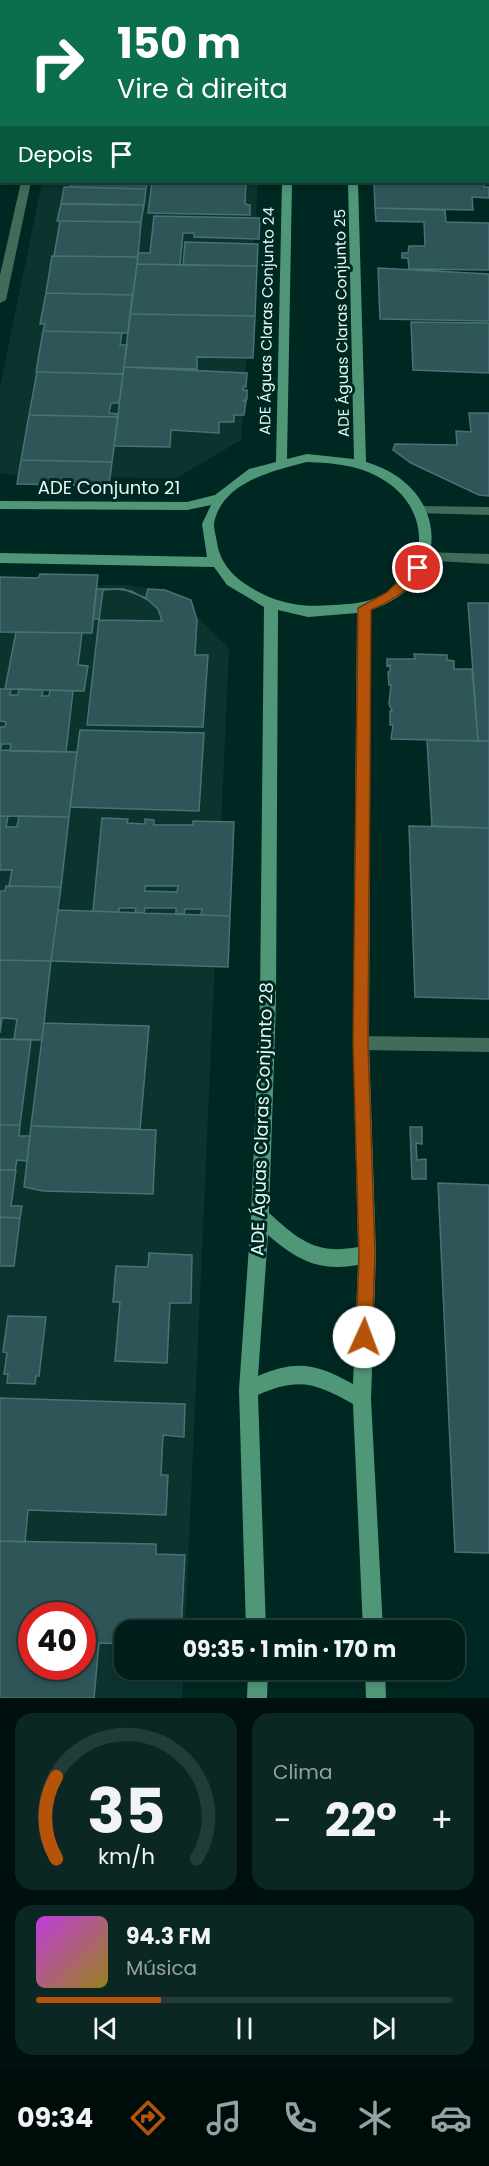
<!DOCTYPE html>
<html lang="pt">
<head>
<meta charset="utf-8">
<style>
	:root { --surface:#001e1a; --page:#0a2723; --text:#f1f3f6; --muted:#95a2a2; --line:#223c39; --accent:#b45309 }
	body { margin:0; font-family:Poppins,sans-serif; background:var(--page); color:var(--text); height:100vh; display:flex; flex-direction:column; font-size:22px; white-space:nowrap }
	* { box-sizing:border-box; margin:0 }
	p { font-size:20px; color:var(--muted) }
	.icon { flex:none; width:33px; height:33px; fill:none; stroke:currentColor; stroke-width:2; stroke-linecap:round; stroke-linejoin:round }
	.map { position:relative; height:1698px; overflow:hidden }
	.side { display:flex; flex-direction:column; gap:15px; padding:15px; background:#00100e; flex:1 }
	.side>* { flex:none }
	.banner { position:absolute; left:0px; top:0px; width:489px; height:183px; box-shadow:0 3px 9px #0003,0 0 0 2px var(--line); background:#0b6e4f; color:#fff; overflow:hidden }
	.speed { position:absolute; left:18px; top:1602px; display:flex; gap:12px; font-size:30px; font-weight:700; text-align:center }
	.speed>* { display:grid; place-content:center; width:78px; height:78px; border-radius:50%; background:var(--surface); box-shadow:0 3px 9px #0003,0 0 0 2px var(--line); line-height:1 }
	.speed .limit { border:9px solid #d22; background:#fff; color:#111 }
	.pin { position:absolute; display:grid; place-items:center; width:51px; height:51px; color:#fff; margin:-26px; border:3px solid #fff; border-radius:50%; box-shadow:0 2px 6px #0007 }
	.me { position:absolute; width:66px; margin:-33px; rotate:2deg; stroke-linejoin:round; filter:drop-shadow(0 0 4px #0008) }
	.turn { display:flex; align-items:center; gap:21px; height:126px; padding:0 18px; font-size:27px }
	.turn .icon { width:78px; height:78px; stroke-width:2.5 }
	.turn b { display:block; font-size:42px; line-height:51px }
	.then { display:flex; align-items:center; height:57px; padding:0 18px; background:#0003; gap:12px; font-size:22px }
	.big { font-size:45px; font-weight:700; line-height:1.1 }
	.side .card { flex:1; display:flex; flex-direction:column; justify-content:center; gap:9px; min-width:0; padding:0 21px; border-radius:18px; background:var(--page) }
	.side .dial { align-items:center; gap:0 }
	.dial svg { height:156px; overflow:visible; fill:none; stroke:var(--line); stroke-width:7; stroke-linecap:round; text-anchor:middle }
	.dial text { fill:var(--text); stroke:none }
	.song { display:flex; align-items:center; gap:18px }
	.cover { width:72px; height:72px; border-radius:9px; background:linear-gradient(135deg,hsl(290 70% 55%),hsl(50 70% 35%)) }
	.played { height:6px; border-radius:3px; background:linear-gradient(90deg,var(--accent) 30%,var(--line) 30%) }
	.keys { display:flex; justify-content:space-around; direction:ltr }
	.heat { display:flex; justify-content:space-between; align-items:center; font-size:33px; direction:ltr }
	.side .tiles { flex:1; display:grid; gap:15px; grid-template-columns:1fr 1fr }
	.card:last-child { grid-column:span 2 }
	.trip { position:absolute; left:114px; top:1620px; width:351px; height:60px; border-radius:18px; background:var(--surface); box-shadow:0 3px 9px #0003,0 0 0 2px var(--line); font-weight:700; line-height:60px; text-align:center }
	.tab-bar { display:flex; height:96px; justify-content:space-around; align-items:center; background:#000c0a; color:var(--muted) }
	.tab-bar .icon { width:42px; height:42px }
	.tab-bar .active { color:var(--accent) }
	.tab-bar b { font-size:27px; color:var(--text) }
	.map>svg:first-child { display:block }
	.built { fill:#0b342e; fill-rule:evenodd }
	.building { fill:#2e5659; stroke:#497275; stroke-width:1.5; fill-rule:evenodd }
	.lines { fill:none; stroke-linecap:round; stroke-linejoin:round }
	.lane { fill:#416c59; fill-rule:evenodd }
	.street { fill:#416c59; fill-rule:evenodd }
	.secondary { fill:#509778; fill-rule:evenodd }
	.route { fill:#b45309; stroke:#753606; stroke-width:1.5 }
	.labels { text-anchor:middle; stroke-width:6; stroke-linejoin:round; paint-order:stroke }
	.far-street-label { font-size:15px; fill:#e5faf6; stroke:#002822 }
	.street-label { font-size:18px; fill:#e5faf6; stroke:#002822 }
</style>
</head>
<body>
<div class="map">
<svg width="489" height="1698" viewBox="0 0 489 1698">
	<rect width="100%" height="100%" fill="#002822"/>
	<path class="built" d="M42,182H258L241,440L175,479L0,474V387Z
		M0,585H128L173,593L229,648L185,1630H124V1670H184L182,1698H0ZM32,1616H82V1666H32Z"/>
	<path class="building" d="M71,182H147L146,189L70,187Z
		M152,182H246L245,204L250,205V215L148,213Z
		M374,182H484V187H489V198L472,197L473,210L375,208Z
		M64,187L146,189L144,205L61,204Z
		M61,204H93L144,205L141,222L57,221Z
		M375,208L445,210L446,222L489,223V270L409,269L408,258H402V253H408L409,246H425L424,222L376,221Z
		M154,216L260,218L259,239L194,237V233H183L180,265L137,264L138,253H150Z
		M60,221L141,222L138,257L54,256Z
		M185,242L258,244L257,266L183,265Z
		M52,256L138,257L133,295L46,293Z
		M137,264L257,266L255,316L130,314Z
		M378,268L489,274V321L380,319Z
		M46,293L133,295L128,333L43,331L45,324H40Z
		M130,314L255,316L253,358L197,357V369L124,367Z
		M411,322L489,323V373L413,370Z
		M43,331L122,333L120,345H127L123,374L36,372Z
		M124,367L247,373L246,387H243V390H247V399L243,401H246L244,415H234V422H219V433L171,430L170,447L114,446Z
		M37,372L123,374L119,403H111L109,413L118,414V417L29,415Z
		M469,413H489V496L479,495L411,463L393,450L395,444L457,445L456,431L471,432Z
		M29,415L118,417L112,462L21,460Z
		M21,460L112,462L109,486L17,484Z
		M40,574L98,575L92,633L0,632V577L38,578Z
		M96,589H123L146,598L148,589L165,590L191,600L197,620L195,655H208L203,727L87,725L99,619H93Z
		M117,589L131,591L148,600L158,609L162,621L99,620L103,590Z
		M468,603H489V741H478Z
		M16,632L82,633L78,665L88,666L84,691L5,689Z
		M414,654L447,655V660L454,661V669H472L478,741L391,739L393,725H390V711H392L389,704L391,685H389L388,672H390V665L387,666V659H415Z
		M0,689H11L10,695H18L19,689L43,690L42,696H49L50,690L73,691L66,752L10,751L11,744H2L0,750V727H5L6,722L0,721Z
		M80,730L204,733L199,811L70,807Z
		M427,740L489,741V828L432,826Z
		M0,750L77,752L69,817L0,816Z
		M0,816H8L6,827H17L19,816L69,817L61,887L9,886L12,870H0Z
		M102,818L128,819L127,823L145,824V819L154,820V825H193V821L234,822L230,916L201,915L202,909H185L184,914H176V908H145L144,913L135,912L136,908H119V912L93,911ZM145,886H178L177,892L145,891Z
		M409,826L489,828V999L415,997Z
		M6,886L61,887L51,961L0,960V891H5Z
		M58,910L230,916L228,967L51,961Z
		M0,960L51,961L42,1040L14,1039L17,1019L2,1018L0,1033Z
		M44,1023L149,1026L140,1129L31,1126Z
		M0,1039L31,1040L20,1125H0Z
		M0,1125H20L19,1136H30L27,1161L17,1160L15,1170H0Z
		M31,1126L156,1130L153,1194L43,1191L24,1187Z
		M410,1127H422V1144L416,1143L417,1160L426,1159V1179H412Z
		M0,1170H16L11,1206H22L20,1218L0,1217Z
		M438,1183L489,1185V1553L455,1552Z
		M0,1217L20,1218L14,1266H0Z
		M149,1253L192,1255L191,1303H170L167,1363L115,1361L120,1302H113L116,1266L148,1267Z
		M8,1316L46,1317L39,1376H36L35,1384L7,1383L8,1374H4L7,1353L3,1352Z
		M0,1398L185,1404L184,1437L163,1435L161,1475H168L166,1515L28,1510L25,1542L0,1541Z
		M0,1541L156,1544V1554L185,1555L181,1630H124V1644L99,1643L94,1698H0ZM32,1616H82V1666H32Z"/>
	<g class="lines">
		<path class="lane" d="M361,1036L489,1038V1052L361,1050L355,1048L353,1043L355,1038Z"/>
		<path class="street" d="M365,0H376L364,2Z
			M438,0H453L454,2H440Z
			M488,33H489V41L488,40Z
			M21,182H31L6,300L0,303V275Z
			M420,506L489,507V515L416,513L414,510Z
			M424,552L489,554V564L419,560L418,557Z"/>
		<path class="secondary" d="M232,0H242L232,2Z
			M289,0H299V2H289Z
			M346,0H356V2H346Z
			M0,4H2V10H0Z
			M282,182H292L287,459L307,454L354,459L348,182H358L366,462C449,486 456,581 371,610L369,1043L376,1254L371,1399L383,1630H363L353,1404C315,1383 299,1377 258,1395L266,1630H246L239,1390L251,1217L260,1001L264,607L227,585L214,567L0,563V553L207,557L202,524L211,505L187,510L0,509V501L187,502L215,495L249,469L276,462ZM307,462C333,463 359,465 382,479C432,508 432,573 378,597C363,604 348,604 333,605C301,608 274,603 247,585C232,576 219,560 217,542C216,537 214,529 214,524C221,482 273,471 307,462ZM278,610L308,617L357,613L353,1043L358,1247C316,1255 299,1240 269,1213L276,1001ZM268,1235C297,1260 319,1272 358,1265L353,1384C317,1364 297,1359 258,1376Z
			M248,1670H268L267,1698H247Z
			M365,1670H385L386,1698H366Z"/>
	</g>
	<path class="route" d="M418,563L424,568C411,590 393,600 371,610L368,1043L375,1254L372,1337L370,1343L364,1345L358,1343L356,1337L359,1254L353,1043L358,608L386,593Z"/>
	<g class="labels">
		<g class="far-street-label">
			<text transform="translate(267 321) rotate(-89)" y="5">ADE Águas Claras Conjunto 24</text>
			<text transform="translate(342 323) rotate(-91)" y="5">ADE Águas Claras Conjunto 25</text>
		</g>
		<g class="street-label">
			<text x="109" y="494">ADE Conjunto 21</text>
			<text transform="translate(262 1119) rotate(-88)" y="6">ADE Águas Claras Conjunto 28</text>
		</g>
	</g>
</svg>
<div class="speed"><div class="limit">40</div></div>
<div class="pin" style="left:418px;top:568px;background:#d93025"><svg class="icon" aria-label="arrive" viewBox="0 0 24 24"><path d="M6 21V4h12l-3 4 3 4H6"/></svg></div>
<svg class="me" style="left:364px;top:1337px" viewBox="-20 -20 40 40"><circle r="19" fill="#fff"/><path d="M0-13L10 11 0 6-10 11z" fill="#b45309"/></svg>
<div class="trip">09:35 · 1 min · 170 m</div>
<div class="banner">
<div class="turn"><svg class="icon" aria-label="right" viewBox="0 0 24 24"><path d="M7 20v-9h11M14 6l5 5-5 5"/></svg><div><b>150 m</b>Vire à direita</div></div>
<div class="then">Depois<svg class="icon" aria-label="arrive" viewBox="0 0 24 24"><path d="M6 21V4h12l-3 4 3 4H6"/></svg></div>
</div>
</div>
<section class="side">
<div class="tiles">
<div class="card dial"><svg viewBox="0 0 100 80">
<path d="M14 69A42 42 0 1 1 86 69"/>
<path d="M14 69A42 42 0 0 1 14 27" stroke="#b45309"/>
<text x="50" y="56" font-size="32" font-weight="700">35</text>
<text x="50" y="72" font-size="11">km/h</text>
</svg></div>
<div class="card"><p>Clima</p>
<div class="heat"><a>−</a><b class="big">22°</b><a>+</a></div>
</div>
<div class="card">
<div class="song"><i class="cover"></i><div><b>94.3 FM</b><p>Música</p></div></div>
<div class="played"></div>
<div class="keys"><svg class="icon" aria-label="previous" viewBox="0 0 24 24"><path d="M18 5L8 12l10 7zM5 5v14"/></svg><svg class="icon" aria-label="pause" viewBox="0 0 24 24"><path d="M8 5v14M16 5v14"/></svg><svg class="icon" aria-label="next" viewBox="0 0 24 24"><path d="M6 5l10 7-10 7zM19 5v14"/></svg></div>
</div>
</div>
</section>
<nav class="tab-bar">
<b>09:34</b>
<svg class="icon active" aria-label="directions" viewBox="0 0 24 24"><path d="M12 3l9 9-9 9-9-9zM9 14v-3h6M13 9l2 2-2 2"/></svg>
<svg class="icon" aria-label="music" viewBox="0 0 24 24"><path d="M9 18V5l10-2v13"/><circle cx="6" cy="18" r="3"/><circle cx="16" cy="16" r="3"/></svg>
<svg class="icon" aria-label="phone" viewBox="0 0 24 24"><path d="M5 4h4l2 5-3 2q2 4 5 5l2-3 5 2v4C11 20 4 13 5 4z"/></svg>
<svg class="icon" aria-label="climate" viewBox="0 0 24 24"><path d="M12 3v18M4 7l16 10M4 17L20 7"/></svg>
<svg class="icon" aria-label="car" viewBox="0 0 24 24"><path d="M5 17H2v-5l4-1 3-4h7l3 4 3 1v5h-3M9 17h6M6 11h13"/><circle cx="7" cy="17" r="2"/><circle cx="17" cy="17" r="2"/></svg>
</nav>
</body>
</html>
